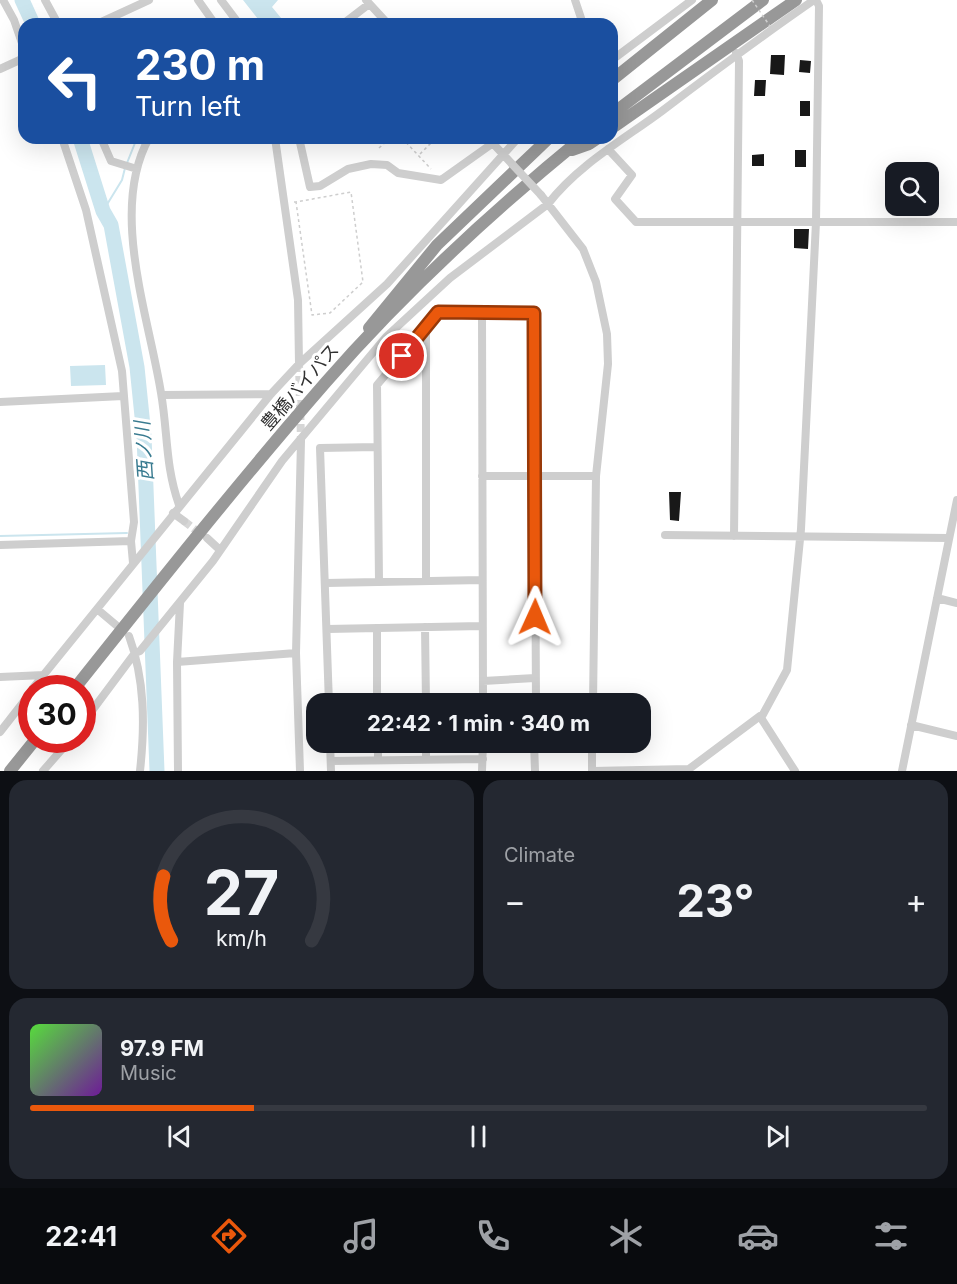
<!DOCTYPE html>
<html lang="en">
<head>
<meta charset="utf-8">
<style>
	:root { --surface:#171b24; --page:#242831; --text:#f1f3f6; --muted:#9ea1a6; --line:#363941; --accent:#ea580c }
	body { margin:0; font-family:Inter,"Noto Sans JP",sans-serif; background:var(--page); color:var(--text); height:100vh; display:flex; flex-direction:column; font-size:22px; white-space:nowrap }
	* { box-sizing:border-box; margin:0 }
	p { font-size:20px; color:var(--muted) }
	.icon { flex:none; width:33px; height:33px; fill:none; stroke:currentColor; stroke-width:2; stroke-linecap:round; stroke-linejoin:round }
	.map { position:relative; height:771px; overflow:hidden }
	.sheet { display:flex; flex-direction:column; gap:9px; padding:9px; background:#0d0f14; flex:1 }
	.sheet>* { flex:none }
	.guide { position:absolute; left:18px; top:18px; width:600px; height:126px; border-radius:18px; box-shadow:0 6px 24px #0002; background:#1a4fa0; color:#fff; overflow:hidden }
	.buttons { position:absolute; left:885px; top:162px; display:grid; gap:12px }
	.buttons a { display:grid; place-items:center; width:54px; height:54px; border-radius:12px; background:var(--surface); box-shadow:0 6px 24px #0002; font-size:30px }
	.speed { position:absolute; left:18px; top:675px; display:flex; gap:12px; font-size:30px; font-weight:700; text-align:center }
	.speed>* { display:grid; place-content:center; width:78px; height:78px; border-radius:50%; background:var(--surface); box-shadow:0 6px 24px #0002; line-height:1 }
	.speed .limit { border:9px solid #d22; background:#fff; color:#111 }
	.pin { position:absolute; display:grid; place-items:center; width:51px; height:51px; color:#fff; margin:-26px; border:3px solid #fff; border-radius:50%; box-shadow:0 2px 6px #0007 }
	.me { position:absolute; width:66px; margin:-33px; rotate:1deg; stroke-linejoin:round; filter:drop-shadow(0 0 4px #0008) }
	.turn { display:flex; align-items:center; gap:21px; height:126px; padding:0 18px; font-size:27px }
	.turn .icon { width:78px; height:78px; stroke-width:2.5 }
	.turn b { display:block; font-size:42px; line-height:51px }
	.big { font-size:45px; font-weight:700; line-height:1.1 }
	.sheet .card { flex:1; display:flex; flex-direction:column; justify-content:center; gap:9px; min-width:0; padding:0 21px; border-radius:18px; background:var(--page) }
	.sheet .dial { align-items:center; gap:0 }
	.dial svg { height:156px; overflow:visible; fill:none; stroke:var(--line); stroke-width:7; stroke-linecap:round; text-anchor:middle }
	.dial text { fill:var(--text); stroke:none }
	.song { display:flex; align-items:center; gap:18px }
	.cover { width:72px; height:72px; border-radius:9px; background:linear-gradient(135deg,hsl(110 70% 55%),hsl(280 70% 35%)) }
	.played { height:6px; border-radius:3px; background:linear-gradient(90deg,var(--accent) 25%,var(--line) 25%) }
	.keys { display:flex; justify-content:space-around; direction:ltr }
	.heat { display:flex; justify-content:space-between; align-items:center; font-size:33px; direction:ltr }
	.sheet .tiles { flex:1; display:grid; gap:9px; grid-template-columns:1fr 1fr }
	.card:last-child { grid-column:span 2 }
	.trip { position:absolute; left:306px; top:693px; width:345px; height:60px; border-radius:18px; background:var(--surface); box-shadow:0 6px 24px #0002; font-weight:700; line-height:60px; text-align:center }
	.tab-bar { display:flex; height:96px; justify-content:space-around; align-items:center; background:#090b0e; color:var(--muted) }
	.tab-bar .icon { width:42px; height:42px }
	.tab-bar .on { color:var(--accent) }
	.tab-bar b { font-size:27px; color:var(--text) }
	.map>svg:first-child { display:block }
	.water { fill:#cbe5ee }
	.lines { fill:none; stroke-linecap:round; stroke-linejoin:round }
	.stream { stroke:#cbe5ee; stroke-width:2 }
	.river { stroke:#cbe5ee; stroke-width:15 }
	.building { fill:#181818 }
	.minor-tunnel { stroke:#d6d6d6; stroke-width:8; stroke-dasharray:8 4; stroke-linecap:butt }
	.path { stroke:#cecece; stroke-width:1.5; stroke-dasharray:3 3; stroke-linecap:butt }
	.minor { stroke:#cecece; stroke-width:8 }
	.highway { stroke:#989898; stroke-width:12 }
	.path-bridge { stroke:#cecece; stroke-width:1.5; stroke-dasharray:3 3; stroke-linecap:butt }
	.minor-bridge { stroke:#cecece; stroke-width:8 }
	.route-casing { stroke:#983908; stroke-width:15 }
	.route { stroke:#ea580c; stroke-width:10 }
	.labels { text-anchor:middle; stroke-width:6; stroke-linejoin:round; paint-order:stroke }
	.street-label { font-size:18px; fill:#313131; stroke:#fff }
	.water-label { font-size:20px; font-style:italic; fill:#397b90; stroke:#fff }
</style>
</head>
<body>
<div class="map">
<svg width="957" height="771" viewBox="0 0 957 771">
	<rect width="100%" height="100%" fill="#fff"/>
	<path class="water" d="M243,0H278L272,7L286,24H257L258,19Z
		M105,365L106,385L71,386L70,366Z"/>
	<g class="lines">
		<path class="stream" d="M127,163L137,138
			M103,211L122,180L125,168
			M0,536L127,533"/>
		<path class="river" d="M22,0L33,24
			M80,138L103,211L111,225L137,367L144,436L157,771"/>
	</g>
	<path class="building" d="M771,55H785L784,75L770,74Z
		M800,60L811,61L810,73L799,72Z
		M755,80H766L765,96H754Z
		M800,101H810V116H800Z
		M795,150H806V167H795Z
		M764,154V166H752V155Z
		M794,229H809L808,249L794,248Z
		M669,492H681L679,521L670,520Z"/>
	<g class="lines">
		<path class="minor-tunnel" d="M299,364L301,441
			M184,521L202,535"/>
		<path class="path" d="M402,138L431,169
			M379,148L390,138
			M420,154L436,138
			M294,202H296L351,192L363,282L330,313L312,315L296,202"/>
		<path class="minor" d="M3,0L14,20L24,49
			M45,0L58,24
			M198,0L215,24
			M221,0L239,24
			M366,0L388,24
			M575,0L583,24
			M97,24L149,0
			M343,24L369,4
			M612,60L692,0
			M0,69L24,58
			M62,138L86,210L122,371L134,522L131,541L133,563
			M101,138L111,161L137,169
			M149,138C109,210 149,317 161,393C168,433 165,465 179,505
			M275,138L298,300L299,364
			M299,138L310,187L320,186L348,169L371,164L387,165L398,173L441,180L493,143
			M488,138L512,164
			M608,149L632,175L615,199L636,222H957
			M541,195L583,249L596,282L607,334L608,364L596,476L593,704
			M482,313L483,704
			M426,327V580
			M162,395L271,394
			M0,402L123,396
			M482,476H596
			M173,513L184,521
			M665,535L949,538
			M734,536L739,61L736,53
			M207,538L220,550
			M0,545L131,541
			M379,582L377,385L438,312L534,313L536,704
			M326,583L482,580
			M937,598L957,603
			M97,609L116,625
			M425,627L426,704
			M377,628V704
			M327,629L482,626
			M129,636C145,680 145,725 140,771
			M177,662L296,653
			M0,677L44,675
			M483,681L535,678
			M33,688L271,394L299,364L387,284L518,138
			M329,704L320,448L377,447
			M761,718L795,771
			M82,724L135,653L140,651L213,561L282,461L386,337L450,278L548,204C578,165 623,140 662,111C712,73 762,36 814,0
			M911,725L957,736
			M0,732L32,691
			M330,742L331,771
			M378,742V760
			M534,742L535,771
			M426,760V742
			M331,761L483,759
			M43,771L70,740
			M178,771L177,662L180,603
			M300,771L296,653L301,441
			M482,771L483,742
			M592,771L689,769L760,716L761,718L787,670L801,529L816,222L819,6L816,0
			M592,771V742
			M902,771L957,500"/>
		<path class="highway" d="M612,80L712,0
			M612,114L763,0
			M612,128L796,0
			M572,150L589,144L598,138
			M369,328L437,245L549,138
			M75,688C157,585 239,482 326,382C401,296 494,210 582,138
			M10,771L35,740"/>
		<path class="path-bridge" d="M752,0L774,32"/>
		<path class="minor-bridge" d="M512,164L541,195"/>
	</g>
	<g class="lines">
		<g class="route-casing">
			<path id="route" d="M402,356L438,312L534,313L535,617"/>
		</g>
		<use href="#route" class="route"/>
	</g>
	<g class="labels">
		<g class="street-label">
			<text transform="translate(300 387) rotate(-49)" y="6">豊橋バイパス</text>
		</g>
		<g class="water-label">
			<text transform="translate(144 451) rotate(-94)" y="7">西ノ川</text>
		</g>
	</g>
</svg>
<div class="buttons">
<a><svg class="icon" aria-label="search" viewBox="0 0 24 24"><circle cx="10" cy="10" r="6"/><path d="M15 15l6 6"/></svg></a>
</div>
<div class="speed"><div class="limit">30</div></div>
<div class="pin" style="left:402px;top:356px;background:#d93025"><svg class="icon" aria-label="arrive" viewBox="0 0 24 24"><path d="M6 21V4h12l-3 4 3 4H6"/></svg></div>
<svg class="me" style="left:535px;top:617px" viewBox="-20 -20 40 40"><path d="M0-17L14 15 0 8-14 15z" fill="#ea580c" stroke="#fff" stroke-width="4"/></svg>
<div class="trip">22:42 · 1 min · 340 m</div>
<div class="guide">
<div class="turn"><svg class="icon" aria-label="left" viewBox="0 0 24 24"><path d="M17 20v-9H6M10 6l-5 5 5 5"/></svg><div><b>230 m</b>Turn left</div></div>
</div>
</div>
<section class="sheet">
<div class="tiles">
<div class="card dial"><svg viewBox="0 0 100 80">
<path d="M14 69A42 42 0 1 1 86 69"/>
<path d="M14 69A42 42 0 0 1 10 36" stroke="#ea580c"/>
<text x="50" y="56" font-size="32" font-weight="700">27</text>
<text x="50" y="72" font-size="11">km/h</text>
</svg></div>
<div class="card"><p>Climate</p>
<div class="heat"><a>−</a><b class="big">23°</b><a>+</a></div>
</div>
<div class="card">
<div class="song"><i class="cover"></i><div><b>97.9 FM</b><p>Music</p></div></div>
<div class="played"></div>
<div class="keys"><svg class="icon" aria-label="previous" viewBox="0 0 24 24"><path d="M18 5L8 12l10 7zM5 5v14"/></svg><svg class="icon" aria-label="pause" viewBox="0 0 24 24"><path d="M8 5v14M16 5v14"/></svg><svg class="icon" aria-label="next" viewBox="0 0 24 24"><path d="M6 5l10 7-10 7zM19 5v14"/></svg></div>
</div>
</div>
</section>
<nav class="tab-bar">
<b>22:41</b>
<svg class="icon on" aria-label="directions" viewBox="0 0 24 24"><path d="M12 3l9 9-9 9-9-9zM9 14v-3h6M13 9l2 2-2 2"/></svg>
<svg class="icon" aria-label="music" viewBox="0 0 24 24"><path d="M9 18V5l10-2v13"/><circle cx="6" cy="18" r="3"/><circle cx="16" cy="16" r="3"/></svg>
<svg class="icon" aria-label="phone" viewBox="0 0 24 24"><path d="M5 4h4l2 5-3 2q2 4 5 5l2-3 5 2v4C11 20 4 13 5 4z"/></svg>
<svg class="icon" aria-label="climate" viewBox="0 0 24 24"><path d="M12 3v18M4 7l16 10M4 17L20 7"/></svg>
<svg class="icon" aria-label="car" viewBox="0 0 24 24"><path d="M5 17H2v-5l4-1 3-4h7l3 4 3 1v5h-3M9 17h6M6 11h13"/><circle cx="7" cy="17" r="2"/><circle cx="17" cy="17" r="2"/></svg>
<svg class="icon" aria-label="filters" viewBox="0 0 24 24"><path d="M4 7h16M4 17h16"/><circle cx="9" cy="7" r="2"/><circle cx="15" cy="17" r="2"/></svg>
</nav>
</body>
</html>
